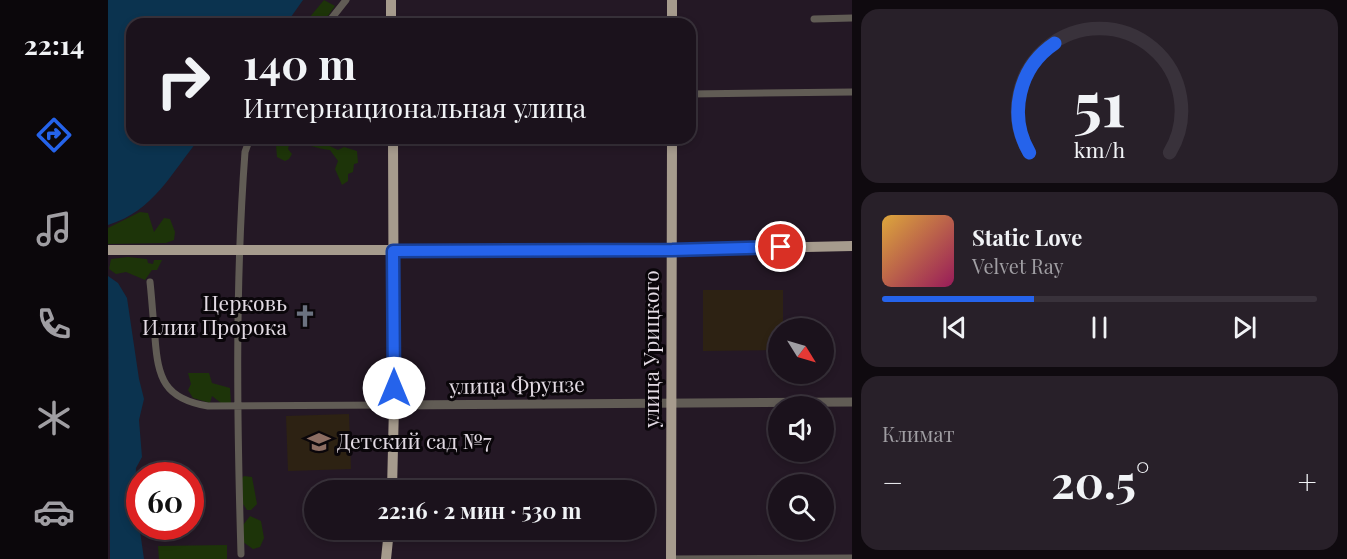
<!DOCTYPE html>
<html lang="ru">
<head>
<meta charset="utf-8">
<style>
	:root { --surface:#1b121c; --page:#282029; --text:#f1f3f6; --muted:#a09ea3; --line:#39323b; --accent:#2563eb }
	body { margin:0; font-family:"Playfair Display",serif; background:var(--page); color:var(--text); height:100vh; display:flex; flex-direction:column; font-size:22px; white-space:nowrap }
	* { box-sizing:border-box; margin:0 }
	p { font-size:20px; color:var(--muted) }
	.icon { flex:none; width:33px; height:33px; fill:none; stroke:currentColor; stroke-width:2; stroke-linecap:round; stroke-linejoin:round }
	.map { position:relative; flex:1; overflow:hidden }
	.side { display:flex; flex-direction:column; gap:9px; padding:9px; background:#0f0a0f; width:495px }
	.side>* { flex:none }
	.banner { position:absolute; left:18px; top:18px; width:570px; height:126px; border-radius:18px; box-shadow:0 3px 9px #0003,0 0 0 2px var(--line); background:#1b121c; color:var(--text); overflow:hidden }
	.needle { width:39px; rotate:127deg }
	.tools { position:absolute; left:660px; top:318px; display:grid; gap:12px }
	.tools a { display:grid; place-items:center; width:66px; height:66px; border-radius:50%; background:var(--surface); box-shadow:0 3px 9px #0003,0 0 0 2px var(--line); font-size:30px }
	.speed { position:absolute; left:18px; top:462px; display:flex; gap:12px; font-size:30px; font-weight:700; text-align:center }
	.speed>* { display:grid; place-content:center; width:78px; height:78px; border-radius:50%; background:var(--surface); box-shadow:0 3px 9px #0003,0 0 0 2px var(--line); line-height:1 }
	.speed .limit { border:9px solid #d22; background:#fff; color:#111 }
	.pin { position:absolute; display:grid; place-items:center; width:51px; height:51px; color:#fff; margin:-26px; border:3px solid #fff; border-radius:50%; box-shadow:0 2px 6px #0007 }
	.me { position:absolute; width:66px; margin:-33px; rotate:0deg; stroke-linejoin:round; filter:drop-shadow(0 0 4px #0008) }
	.turn { display:flex; align-items:center; gap:21px; height:126px; padding:0 18px; font-size:27px }
	.turn .icon { width:78px; height:78px; stroke-width:2.5 }
	.turn b { display:block; font-size:42px; line-height:51px }
	.big { font-size:45px; font-weight:700; line-height:1.1 }
	.side .tile { flex:1; display:flex; flex-direction:column; justify-content:center; gap:9px; min-width:0; padding:0 21px; border-radius:18px; background:var(--page) }
	.side .dial { align-items:center; gap:0 }
	.dial svg { height:156px; overflow:visible; fill:none; stroke:var(--line); stroke-width:7; stroke-linecap:round; text-anchor:middle }
	.dial text { fill:var(--text); stroke:none }
	.song { display:flex; align-items:center; gap:18px }
	.cover { width:72px; height:72px; border-radius:9px; background:linear-gradient(135deg,hsl(40 70% 55%),hsl(330 70% 35%)) }
	.played { height:6px; border-radius:3px; background:linear-gradient(90deg,var(--accent) 35%,var(--line) 35%) }
	.keys { display:flex; justify-content:space-around; direction:ltr }
	.heat { display:flex; justify-content:space-between; align-items:center; font-size:33px; direction:ltr }
	.trip { position:absolute; left:196px; top:480px; width:351px; height:60px; border-radius:30px; background:var(--surface); box-shadow:0 3px 9px #0003,0 0 0 2px var(--line); font-weight:700; line-height:60px; text-align:center }
	main { display:flex; flex:1; min-height:0 }
	.tabs { display:flex; flex-direction:column; width:108px; justify-content:space-around; align-items:center; background:#0b070b; color:var(--muted) }
	.tabs .icon { width:42px; height:42px }
	.tabs .selected { color:var(--accent) }
	.tabs b { font-size:27px; color:var(--text) }
	.map>svg:first-child { display:block }
	.education { fill:#2d2213 }
	.green { fill:#1d3409 }
	.water { fill:#0b334f }
	.lines { fill:none; stroke-linecap:round; stroke-linejoin:round }
	.minor { stroke:#615c55; stroke-width:7 }
	.tertiary { stroke:#615c55; stroke-width:9 }
	.primary { stroke:#a69b8d; stroke-width:10 }
	.route-casing { stroke:#184099; stroke-width:15 }
	.route { stroke:#2563eb; stroke-width:10 }
	.labels { text-anchor:middle; stroke-width:6; stroke-linejoin:round; paint-order:stroke }
	.poi-label { font-size:21px; fill:#e2dae3; stroke:#0a060a; text-anchor:end }
	.street-label { font-size:21px; fill:#e2dae3; stroke:#0a060a }
</style>
</head>
<body>
<main>
<nav class="tabs">
<b>22:14</b>
<svg class="icon selected" aria-label="directions" viewBox="0 0 24 24"><path d="M12 3l9 9-9 9-9-9zM9 14v-3h6M13 9l2 2-2 2"/></svg>
<svg class="icon" aria-label="music" viewBox="0 0 24 24"><path d="M9 18V5l10-2v13"/><circle cx="6" cy="18" r="3"/><circle cx="16" cy="16" r="3"/></svg>
<svg class="icon" aria-label="phone" viewBox="0 0 24 24"><path d="M5 4h4l2 5-3 2q2 4 5 5l2-3 5 2v4C11 20 4 13 5 4z"/></svg>
<svg class="icon" aria-label="climate" viewBox="0 0 24 24"><path d="M12 3v18M4 7l16 10M4 17L20 7"/></svg>
<svg class="icon" aria-label="car" viewBox="0 0 24 24"><path d="M5 17H2v-5l4-1 3-4h7l3 4 3 1v5h-3M9 17h6M6 11h13"/><circle cx="7" cy="17" r="2"/><circle cx="17" cy="17" r="2"/></svg>
</nav>
<div class="map">
<svg width="744" height="559" viewBox="0 0 744 559">
	<rect width="100%" height="100%" fill="#241825"/>
	<path class="education" d="M595,290H675V328H670V350L595,351Z
		M241,414L243,469L180,471L178,416Z"/>
	<path class="green" d="M216,0L227,6L214,24H196Z
		M172,138H205L230,150L236,147L249,151L250,163L246,164L245,172L240,174V181L234,185L227,169L230,161L222,150C207,149 197,142 182,142L180,149L184,154L181,159L177,161L169,157L168,145Z
		M32,212L40,213L46,232L56,218L62,219L67,232L66,240L58,243L0,244V228Z
		M20,257L39,259L40,263L45,264L46,260H54L49,270H44L37,280L18,272L8,274L1,269L3,259Z
		M80,373H101L104,383L122,388L123,403H113L104,396L102,403L85,398L80,390L83,384Z
		M136,476L144,477L149,504L143,510H139L135,504L134,478Z
		M142,516L153,521L156,538L152,547L145,549L135,542V525Z
		M119,545V559H51L50,546Z"/>
	<path class="water" d="M0,0H195L178,24H24V138H92C63,173 46,211 0,225Z
		M0,276L10,283L19,298L31,379L36,399L31,420L34,457L28,468L27,496L36,559H2Z"/>
	<g class="lines">
		<path class="minor" d="M706,19L744,18
			M219,24L238,0
			M582,94L744,92
			M42,282C44,300 45,319 47,338C50,378 56,399 100,406L286,405
			M133,554C129,420 127,286 137,152L142,138
			M562,559L744,558"/>
		<path class="tertiary" d="M286,405L744,402"/>
		<path class="primary" d="M283,0V24
			M564,0V24
			M0,250H564L744,246
			M284,490L286,405L285,138
			M278,559L281,530
			M563,559L564,138"/>
	</g>
	<g class="lines">
		<g class="route-casing">
			<path id="route" d="M286,388L285,251L564,250L673,247"/>
		</g>
		<use href="#route" class="route"/>
	</g>
	<defs>
		<g id="church-bare" transform="scale(1.8)"><path d="M-1.2-6h2.4v3.5h3.3v2.4h-3.3V6h-2.4V-.1h-3.3v-2.4h3.3Z" fill="#6b7280" stroke="#0a060a" stroke-width="2.5" paint-order="stroke"/></g>
		<g id="school-bare" transform="scale(1.8)"><path d="M0-5L7-2L0 1L-7-2ZM-4 1L0 2.5L4 1V4Q0 6-4 4Z" fill="#8d6e63" stroke="#0a060a" stroke-width="2.5" paint-order="stroke"/></g>
	</defs>
	<g fill-rule="evenodd">
		<use href="#church-bare" x="197" y="316"/>
		<use href="#school-bare" x="211" y="442"/>
	</g>
	<g class="labels">
		<g class="poi-label">
			<text x="179" y="311">Церковь<tspan x="179" dy="24">Илии Пророка</tspan></text>
			<text x="229" y="449" text-anchor="start">Детский сад №7</text>
		</g>
		<g class="street-label">
			<text transform="translate(544 349) rotate(-90)" y="7">улица Урицкого</text>
			<text transform="translate(409 386) rotate(-1)" y="7">улица Фрунзе</text>
		</g>
	</g>
</svg>
<div class="tools">
<a><svg class="needle" viewBox="-14 -14 28 28"><path d="M0-13l5 13h-10z" fill="#e53935"/><path d="M0 13l5-13h-10z" fill="#a09ea3"/></svg></a>
<a><svg class="icon" aria-label="sound" viewBox="0 0 24 24"><path d="M4 9h4l5-4v14l-5-4H4zM17 9q2 3 0 6"/></svg></a>
<a><svg class="icon" aria-label="search" viewBox="0 0 24 24"><circle cx="10" cy="10" r="6"/><path d="M15 15l6 6"/></svg></a>
</div>
<div class="speed"><div class="limit">60</div></div>
<div class="pin" style="left:673px;top:247px;background:#d93025"><svg class="icon" aria-label="arrive" viewBox="0 0 24 24"><path d="M6 21V4h12l-3 4 3 4H6"/></svg></div>
<svg class="me" style="left:286px;top:388px" viewBox="-20 -20 40 40"><circle r="19" fill="#fff"/><path d="M0-13L10 11 0 6-10 11z" fill="#2563eb"/></svg>
<div class="trip">22:16 · 2 мин · 530 m</div>
<div class="banner">
<div class="turn"><svg class="icon" aria-label="right" viewBox="0 0 24 24"><path d="M7 20v-9h11M14 6l5 5-5 5"/></svg><div><b>140 m</b>Интернациональная улица</div></div>
</div>
</div>
<section class="side">
<div class="tile dial"><svg viewBox="0 0 100 80">
<path d="M14 69A42 42 0 1 1 86 69"/>
<path d="M14 69A42 42 0 0 1 27 13" stroke="#2563eb"/>
<text x="50" y="56" font-size="32" font-weight="700">51</text>
<text x="50" y="72" font-size="11">km/h</text>
</svg></div>
<div class="tile">
<div class="song"><i class="cover"></i><div><b>Static Love</b><p>Velvet Ray</p></div></div>
<div class="played"></div>
<div class="keys"><svg class="icon" aria-label="previous" viewBox="0 0 24 24"><path d="M18 5L8 12l10 7zM5 5v14"/></svg><svg class="icon" aria-label="pause" viewBox="0 0 24 24"><path d="M8 5v14M16 5v14"/></svg><svg class="icon" aria-label="next" viewBox="0 0 24 24"><path d="M6 5l10 7-10 7zM19 5v14"/></svg></div>
</div>
<div class="tile"><p>Климат</p>
<div class="heat"><a>−</a><b class="big">20.5°</b><a>+</a></div>
</div>
</section>
</main>
</body>
</html>
